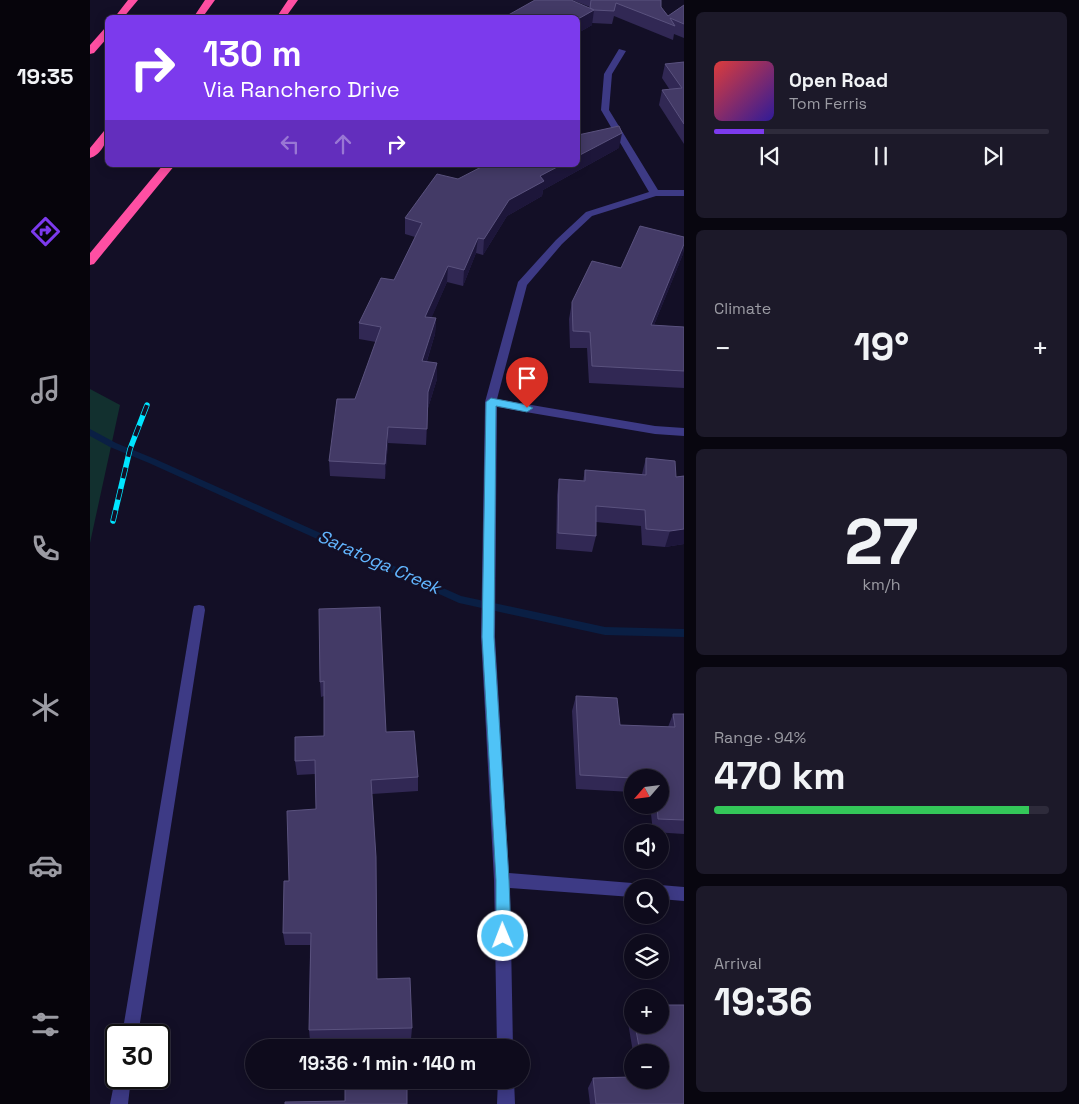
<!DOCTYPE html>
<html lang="en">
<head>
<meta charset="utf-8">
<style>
	:root { --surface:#0e0b1c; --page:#1c1929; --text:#f1f3f6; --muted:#9b9ba3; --line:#2e2b3b; --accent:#7c3aed }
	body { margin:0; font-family:"Space Grotesk",sans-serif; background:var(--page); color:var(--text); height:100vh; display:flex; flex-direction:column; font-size:19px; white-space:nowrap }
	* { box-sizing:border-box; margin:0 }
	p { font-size:16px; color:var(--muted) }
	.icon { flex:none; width:28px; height:28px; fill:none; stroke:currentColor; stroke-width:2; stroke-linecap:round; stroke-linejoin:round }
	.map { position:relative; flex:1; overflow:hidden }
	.details { display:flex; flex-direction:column; gap:12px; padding:12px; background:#08060f; width:395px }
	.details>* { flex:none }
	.hud { position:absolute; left:15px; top:15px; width:475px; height:152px; border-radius:8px; box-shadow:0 2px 12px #0003,0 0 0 1px var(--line); background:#7c3aed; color:#fff; overflow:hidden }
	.needle { width:32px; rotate:242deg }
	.controls { position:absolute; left:534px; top:769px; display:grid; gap:10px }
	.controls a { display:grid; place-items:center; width:45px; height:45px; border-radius:50%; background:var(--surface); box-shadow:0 2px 12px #0003,0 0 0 1px var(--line); font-size:25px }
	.speed { position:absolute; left:15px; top:1024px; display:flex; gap:10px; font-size:25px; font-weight:700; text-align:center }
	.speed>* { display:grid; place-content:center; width:65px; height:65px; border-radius:50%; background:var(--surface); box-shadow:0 2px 12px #0003,0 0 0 1px var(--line); line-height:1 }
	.speed .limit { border:2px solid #111; border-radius:8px; background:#fff; color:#111 }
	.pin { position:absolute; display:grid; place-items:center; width:42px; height:42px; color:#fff; margin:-51px -21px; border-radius:50% 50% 50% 0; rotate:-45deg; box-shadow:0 0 5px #0007 }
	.pin .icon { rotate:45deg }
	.me { position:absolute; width:55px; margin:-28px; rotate:359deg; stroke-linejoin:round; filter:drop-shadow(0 0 4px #0008) }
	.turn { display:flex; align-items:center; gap:18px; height:105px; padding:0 15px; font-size:22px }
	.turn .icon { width:65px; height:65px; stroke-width:2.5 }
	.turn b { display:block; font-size:35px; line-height:42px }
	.lanes { display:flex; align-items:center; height:48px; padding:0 15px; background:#0003; justify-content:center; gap:25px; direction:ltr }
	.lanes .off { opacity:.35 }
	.big { font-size:38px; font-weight:800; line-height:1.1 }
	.details .card { flex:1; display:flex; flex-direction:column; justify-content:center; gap:8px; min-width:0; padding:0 18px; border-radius:8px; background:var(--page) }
	.details .dial { align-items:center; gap:0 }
	.dial b { font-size:65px; line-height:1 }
	.song { display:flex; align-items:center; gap:15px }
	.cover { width:60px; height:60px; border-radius:8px; background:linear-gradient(135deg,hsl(0 70% 55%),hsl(250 70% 35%)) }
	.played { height:5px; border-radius:2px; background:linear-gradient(90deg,var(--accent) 15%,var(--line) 15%) }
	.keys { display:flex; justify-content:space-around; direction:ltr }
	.heat { display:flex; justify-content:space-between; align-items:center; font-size:28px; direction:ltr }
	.charge { height:8px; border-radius:4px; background:linear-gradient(90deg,#34c759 94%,var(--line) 0) }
	.trip { position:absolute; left:155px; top:1039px; width:285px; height:50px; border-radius:25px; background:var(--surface); box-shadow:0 2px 12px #0003,0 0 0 1px var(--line); font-weight:800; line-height:50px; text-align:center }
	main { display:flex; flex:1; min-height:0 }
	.tab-bar { display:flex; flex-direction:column; width:90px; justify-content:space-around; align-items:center; background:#06040b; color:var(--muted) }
	.tab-bar .icon { width:35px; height:35px }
	.tab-bar .current { color:var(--accent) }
	.tab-bar b { font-size:22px; color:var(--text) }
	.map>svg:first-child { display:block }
	.green { fill:#12302f }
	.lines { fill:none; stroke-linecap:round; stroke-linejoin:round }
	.stream { fill:#0a1f44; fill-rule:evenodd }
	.lane { fill:#3d3a85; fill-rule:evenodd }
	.street { fill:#3d3a85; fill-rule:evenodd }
	.highway { fill:#ff4fa3; fill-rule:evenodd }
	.rail-casing { stroke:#00e5ff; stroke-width:5.5 }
	.rail { stroke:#130f26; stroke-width:4; stroke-dasharray:11; stroke-linecap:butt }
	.wall { fill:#312854 }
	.shaded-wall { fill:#1d163a }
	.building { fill:#433a66; stroke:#5a527e }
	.route { fill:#4fc3f7; stroke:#337fa1 }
	.labels { text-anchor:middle; stroke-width:5; stroke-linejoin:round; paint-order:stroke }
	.water-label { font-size:18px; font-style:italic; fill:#62b6ff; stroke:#130f26 }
</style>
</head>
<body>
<main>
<nav class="tab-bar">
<b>19:35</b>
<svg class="icon current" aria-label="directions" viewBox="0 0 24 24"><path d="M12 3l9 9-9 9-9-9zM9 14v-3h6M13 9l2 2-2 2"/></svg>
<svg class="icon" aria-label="music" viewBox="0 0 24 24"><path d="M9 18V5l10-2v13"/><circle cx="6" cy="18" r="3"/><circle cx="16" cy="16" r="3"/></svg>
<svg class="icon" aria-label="phone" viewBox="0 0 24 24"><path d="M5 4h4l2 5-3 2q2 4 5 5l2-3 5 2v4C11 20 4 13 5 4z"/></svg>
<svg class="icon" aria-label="climate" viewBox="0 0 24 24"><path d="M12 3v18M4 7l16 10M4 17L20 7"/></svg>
<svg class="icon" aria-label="car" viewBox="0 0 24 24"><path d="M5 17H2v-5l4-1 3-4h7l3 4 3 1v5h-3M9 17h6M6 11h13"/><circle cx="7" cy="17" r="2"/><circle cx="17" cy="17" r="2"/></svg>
<svg class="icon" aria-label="filters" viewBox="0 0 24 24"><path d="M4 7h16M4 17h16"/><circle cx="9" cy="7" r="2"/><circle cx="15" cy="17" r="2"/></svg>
</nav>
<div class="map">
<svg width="594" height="1104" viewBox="0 0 594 1104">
	<rect width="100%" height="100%" fill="#130f26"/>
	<path class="green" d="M0,389L30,405L0,543Z"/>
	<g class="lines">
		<path class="stream" d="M0,429L26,443L65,459L371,596L515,627L594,629V637L515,635L369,603L59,463L20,447L0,436Z"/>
		<path class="lane" d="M109,605L114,606L115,610L48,1035H32L103,610L104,606Z
			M26,1074V1078H41L38,1104H20Z"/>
		<path class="street" d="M529,49L536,51L522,74L519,110L568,190H594V196H566L502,216L472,244L437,285L407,399L565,426L594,428V436L565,434L407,407L405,637L419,873L542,883L549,888H542V897L420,888L423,1048H407L404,880L391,637L395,402L428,282L466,240L496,212L559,192L511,110L514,74Z
			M570,885L594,887V901L570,899V888H564Z
			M408,1080H424L425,1104H407Z"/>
		<path class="highway" d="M38,0H48L33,18H24Z
			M115,0H125L112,18H103Z
			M198,0H208L195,18H186Z
			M18,27V37L4,53L0,54V45L15,28Z
			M18,130C18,141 11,155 0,158V148L14,131Z
			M73,165H85L4,264L0,265V253Z"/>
		<g class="rail-casing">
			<path id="rail" d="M23,521L40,449L57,405"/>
		</g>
		<use href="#rail" class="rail"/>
	</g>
	<path class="wall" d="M482,0H571V7L578,16L594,5V38L584,34L583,40L524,16L522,24L502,23V25L488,33V18L500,8V7Z
		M594,62V144L569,105L572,90H580L572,78L575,64Z
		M529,148L453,190L452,196L417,216L393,255L386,253L373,286L357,282L341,318H346L345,334L337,361L347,379L338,408L336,445L298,443L295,479L240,476L239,461L265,399L286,342L269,339V323L304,280L325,237L315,234V218Z
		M594,237V249L593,254L564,325L594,327V388L499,383L497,348H480L479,319L482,302L531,268Z
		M556,458L586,477L594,476V544L575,547L552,545L551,526L506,522V536L502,552L466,549L467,495L469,479L493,481L495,470L552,474Z
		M229,609L296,732L328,777V791L282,794L287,979L322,1028L321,1039L220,1041L219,1030L220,945H195L193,933L199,881L226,809L225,774L207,775L205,761L234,736V696L231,697L230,682Z
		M486,696L530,725L578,727L583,714H594V834L563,832L560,805H570V778H542V792L486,789L482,711Z
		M542,1006V1025H570L594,1104H500L498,1088L503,1078L570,1080V1052H543L537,1017Z"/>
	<path class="shaded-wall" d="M504,10L502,25L488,33V19Z
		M532,133L529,148L453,190L452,196L417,216L393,255L394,239L419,200L450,176L471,165H488V156Z
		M388,238L386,253L373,286L374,270Z
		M594,244L593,254L557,342L561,325Z
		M358,266L357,282L335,333V317Z
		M346,318L345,334L332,376V361Z
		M347,363V379L338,408L336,445L338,392Z
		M298,427V443L295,479V464Z
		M594,529V544L575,547L580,531Z"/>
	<path class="building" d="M445,0H481L504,10L488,19V18H413Z
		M501,0H571V7L578,16L594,5V24L580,18L585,26L526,3L524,11L504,10L500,8Z
		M594,62V124L572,90L592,88L575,64Z
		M529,126L532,133L488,156V135Z
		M395,165H471L450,176L454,181L419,200L394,239L388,238L374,270L358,266L335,317L346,318L332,361L347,363L338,392L337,429L298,427L295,464L239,461L247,399H265L291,327L269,323L291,278L304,280L332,223L315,218L347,174L368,179Z
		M550,226L594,237V244L561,325L594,327V371L502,366L500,332L483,331L482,302L502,261L531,268Z
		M556,458L585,461L586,477L594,476V529L580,531L556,529L555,510L506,506V536L468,533L469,479L495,481V470L556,475Z
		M290,607L296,732L324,731L328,777L281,780L286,857L287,979L320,978L322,1028L219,1030L221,933H193L194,881H199L197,811L226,809L225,760L205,761V737L234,736V681L230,682L229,609Z
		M486,696L527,698L530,725L585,727L583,714H594V820L568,819L567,805H570V778H542L490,775Z
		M570,1005H594V1104H506L503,1078L542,1077V1080H570V1052H550L545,1025H570Z
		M317,1080V1104H195V1102L255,1101V1081Z"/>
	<path class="route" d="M401,398L437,405L443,408L437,412L406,406L404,637L419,880L421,936L418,941L413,943L408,941L406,936V880L392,637L396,402Z"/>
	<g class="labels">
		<g class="water-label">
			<text transform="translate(289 562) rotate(24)" y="6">Saratoga Creek</text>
		</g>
	</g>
</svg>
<div class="controls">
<a><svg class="needle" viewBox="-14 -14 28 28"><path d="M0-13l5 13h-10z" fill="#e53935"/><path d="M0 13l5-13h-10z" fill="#9b9ba3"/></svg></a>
<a><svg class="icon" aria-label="sound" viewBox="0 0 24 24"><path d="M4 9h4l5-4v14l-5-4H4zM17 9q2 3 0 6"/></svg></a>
<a><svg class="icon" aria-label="search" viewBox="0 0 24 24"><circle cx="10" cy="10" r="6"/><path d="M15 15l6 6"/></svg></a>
<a><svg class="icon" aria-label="layers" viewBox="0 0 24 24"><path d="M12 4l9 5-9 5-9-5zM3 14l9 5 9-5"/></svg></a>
<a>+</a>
<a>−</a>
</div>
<div class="speed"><div class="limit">30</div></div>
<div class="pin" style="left:437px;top:408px;background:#d93025"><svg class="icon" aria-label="arrive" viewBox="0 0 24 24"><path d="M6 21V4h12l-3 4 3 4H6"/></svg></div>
<svg class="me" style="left:413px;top:936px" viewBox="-20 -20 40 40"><circle r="17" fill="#4fc3f7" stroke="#fff" stroke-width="3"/><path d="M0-11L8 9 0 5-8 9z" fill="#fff"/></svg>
<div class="trip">19:36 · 1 min · 140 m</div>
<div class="hud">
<div class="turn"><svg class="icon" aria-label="right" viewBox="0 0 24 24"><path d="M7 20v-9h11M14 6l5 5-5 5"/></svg><div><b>130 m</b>Via Ranchero Drive</div></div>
<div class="lanes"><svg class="icon off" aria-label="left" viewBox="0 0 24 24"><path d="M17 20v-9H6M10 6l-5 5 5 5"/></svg><svg class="icon off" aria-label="ahead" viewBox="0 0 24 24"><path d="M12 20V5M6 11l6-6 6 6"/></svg><svg class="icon" aria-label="right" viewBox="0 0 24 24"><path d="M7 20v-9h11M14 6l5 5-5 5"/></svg></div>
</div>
</div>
<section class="details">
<div class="card">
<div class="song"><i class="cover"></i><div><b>Open Road</b><p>Tom Ferris</p></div></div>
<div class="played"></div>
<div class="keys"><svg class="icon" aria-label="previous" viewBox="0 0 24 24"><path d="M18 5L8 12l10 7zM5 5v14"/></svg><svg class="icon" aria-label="pause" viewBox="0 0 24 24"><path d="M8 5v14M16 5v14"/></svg><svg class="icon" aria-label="next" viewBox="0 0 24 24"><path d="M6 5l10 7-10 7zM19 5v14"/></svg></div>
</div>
<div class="card"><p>Climate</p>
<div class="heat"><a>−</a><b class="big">19°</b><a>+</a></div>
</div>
<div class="card dial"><b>27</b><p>km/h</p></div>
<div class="card"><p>Range · 94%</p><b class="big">470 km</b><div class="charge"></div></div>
<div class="card"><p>Arrival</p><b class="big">19:36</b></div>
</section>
</main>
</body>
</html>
